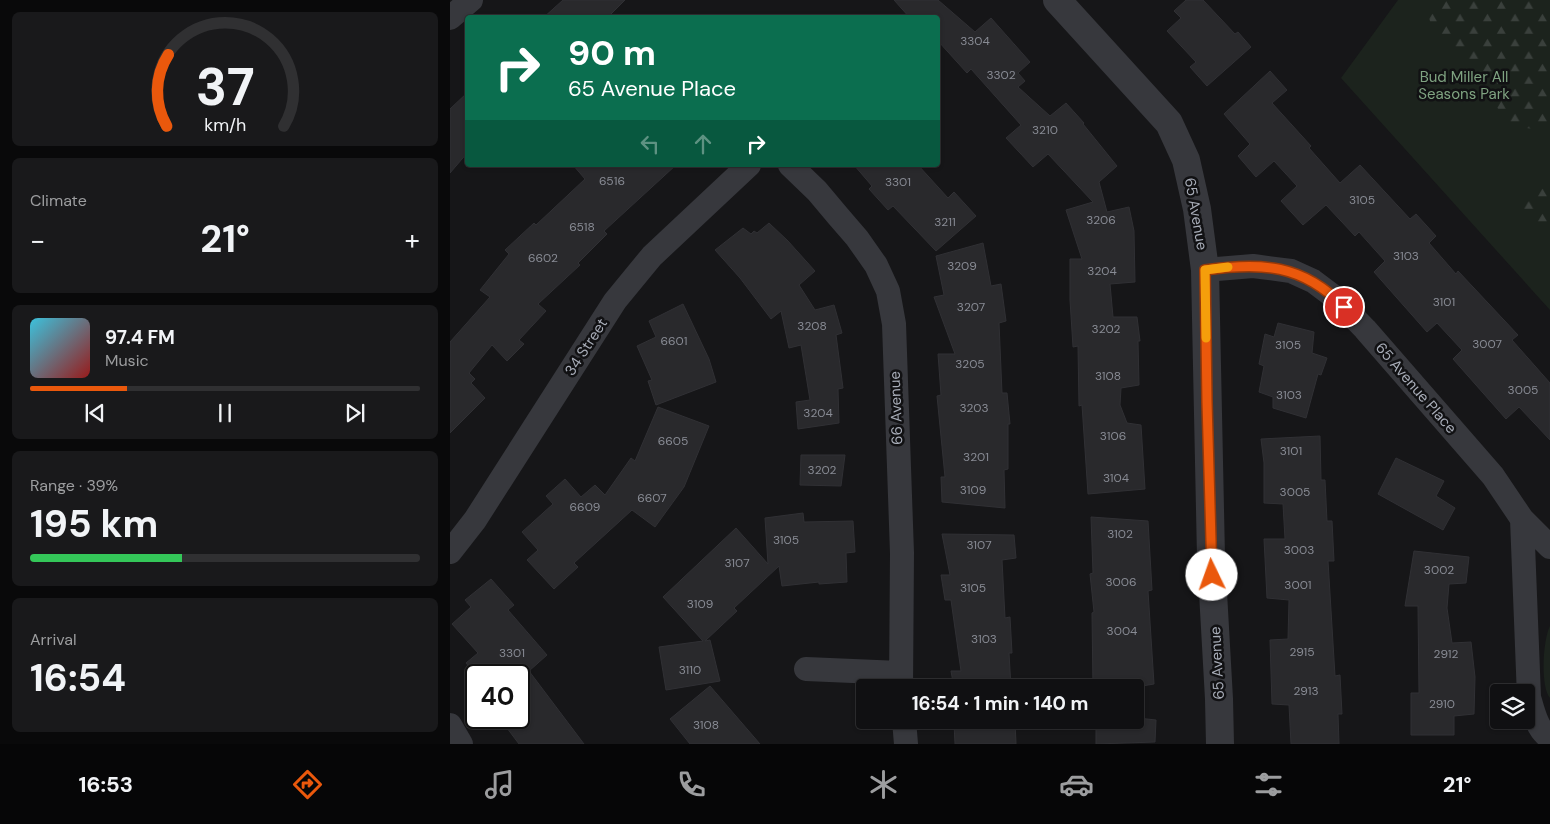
<!DOCTYPE html>
<html lang="en">
<head>
<meta charset="utf-8">
<style>
	:root { --surface:#101012; --page:#19191b; --text:#f1f3f6; --muted:#9c9d9f; --line:#303032; --accent:#ea580c }
	body { margin:0; font-family:"DM Sans",sans-serif; background:var(--page); color:var(--text); height:100vh; display:flex; flex-direction:column; font-size:19px; white-space:nowrap }
	* { box-sizing:border-box; margin:0 }
	p { font-size:16px; color:var(--muted) }
	.icon { flex:none; width:28px; height:28px; fill:none; stroke:currentColor; stroke-width:2; stroke-linecap:round; stroke-linejoin:round }
	.map { position:relative; flex:1; overflow:hidden }
	.details { display:flex; flex-direction:column; gap:12px; padding:12px; background:#09090a; width:450px }
	.details>* { flex:none }
	.top-card { position:absolute; left:15px; top:15px; width:475px; height:152px; border-radius:5px; box-shadow:0 1px 4px #0004,0 0 0 1px var(--line); background:#0b6e4f; color:#fff; overflow:hidden }
	.fabs { position:absolute; left:1040px; top:684px; display:grid; gap:10px }
	.fabs a { display:grid; place-items:center; width:45px; height:45px; border-radius:5px; background:var(--surface); box-shadow:0 1px 4px #0004,0 0 0 1px var(--line); font-size:25px }
	.speed { position:absolute; left:15px; top:664px; display:flex; gap:10px; font-size:25px; font-weight:700; text-align:center }
	.speed>* { display:grid; place-content:center; width:65px; height:65px; border-radius:50%; background:var(--surface); box-shadow:0 1px 4px #0004,0 0 0 1px var(--line); line-height:1 }
	.speed .limit { border:2px solid #111; border-radius:8px; background:#fff; color:#111 }
	.pin { position:absolute; display:grid; place-items:center; width:42px; height:42px; color:#fff; margin:-21px; border:2px solid #fff; border-radius:50%; box-shadow:0 1px 5px #0007 }
	.me { position:absolute; width:55px; margin:-28px; rotate:357deg; stroke-linejoin:round; filter:drop-shadow(0 0 4px #0008) }
	.turn { display:flex; align-items:center; gap:18px; height:105px; padding:0 20px; font-size:22px }
	.turn .icon { width:65px; height:65px; stroke-width:2.5 }
	.turn b { display:block; font-size:35px; line-height:42px }
	.lanes { display:flex; align-items:center; height:48px; padding:0 20px; background:#0003; justify-content:center; gap:25px; direction:ltr }
	.lanes .off { opacity:.35 }
	.big { font-size:38px; font-weight:700; line-height:1.1 }
	.details .card { flex:1; display:flex; flex-direction:column; justify-content:center; gap:8px; min-width:0; padding:0 18px; border-radius:8px; background:var(--page) }
	.details .dial { align-items:center; gap:0 }
	.dial svg { height:130px; overflow:visible; fill:none; stroke:var(--line); stroke-width:7; stroke-linecap:round; text-anchor:middle }
	.dial text { fill:var(--text); stroke:none }
	.song { display:flex; align-items:center; gap:15px }
	.cover { width:60px; height:60px; border-radius:8px; background:linear-gradient(135deg,hsl(190 70% 55%),hsl(0 70% 35%)) }
	.played { height:5px; border-radius:2px; background:linear-gradient(90deg,var(--accent) 25%,var(--line) 25%) }
	.keys { display:flex; justify-content:space-around; direction:ltr }
	.heat { display:flex; justify-content:space-between; align-items:center; font-size:28px; direction:ltr }
	.charge { height:8px; border-radius:4px; background:linear-gradient(90deg,#34c759 39%,var(--line) 0) }
	.trip { position:absolute; left:406px; top:679px; width:288px; height:50px; border-radius:5px; background:var(--surface); box-shadow:0 1px 4px #0004,0 0 0 1px var(--line); font-weight:700; line-height:50px; text-align:center }
	.tab-bar { display:flex; height:80px; justify-content:space-around; align-items:center; background:#060607; color:var(--muted) }
	.tab-bar .icon { width:35px; height:35px }
	.tab-bar .active { color:var(--accent) }
	.tab-bar b { font-size:22px; color:var(--text) }
	main { display:flex; flex:1; min-height:0 }
	.map>svg:first-child { display:block }
	.grass { fill:#1c231d }
	.forest { fill:url(#forest-firs) }
	.building { fill:#29292c; stroke:#303034 }
	.lines { fill:none; stroke-linecap:round; stroke-linejoin:round }
	.minor { stroke:#37383d; stroke-width:24 }
	.tertiary { stroke:#37383d; stroke-width:28 }
	.route-casing { stroke:#983908; stroke-width:12 }
	.route { stroke:#ea580c; stroke-width:9 }
	.slow { stroke:#f59e0b; stroke-width:9 }
	.labels { text-anchor:middle; stroke-width:5; stroke-linejoin:round; paint-order:stroke }
	.number-label { font-size:12px; fill:#888b94 }
	.park-label { font-size:15px; fill:#7fa381; stroke:#111113 }
	.street-label { font-size:15px; fill:#a8adb8; stroke:#111113 }
</style>
</head>
<body>
<main>
<section class="details">
<div class="card dial"><svg viewBox="0 0 100 80">
<path d="M14 69A42 42 0 1 1 86 69"/>
<path d="M14 69A42 42 0 0 1 15 25" stroke="#ea580c"/>
<text x="50" y="56" font-size="32" font-weight="700">37</text>
<text x="50" y="72" font-size="11">km/h</text>
</svg></div>
<div class="card"><p>Climate</p>
<div class="heat"><a>−</a><b class="big">21°</b><a>+</a></div>
</div>
<div class="card">
<div class="song"><i class="cover"></i><div><b>97.4 FM</b><p>Music</p></div></div>
<div class="played"></div>
<div class="keys"><svg class="icon" aria-label="previous" viewBox="0 0 24 24"><path d="M18 5L8 12l10 7zM5 5v14"/></svg><svg class="icon" aria-label="pause" viewBox="0 0 24 24"><path d="M8 5v14M16 5v14"/></svg><svg class="icon" aria-label="next" viewBox="0 0 24 24"><path d="M6 5l10 7-10 7zM19 5v14"/></svg></div>
</div>
<div class="card"><p>Range · 39%</p><b class="big">195 km</b><div class="charge"></div></div>
<div class="card"><p>Arrival</p><b class="big">16:54</b></div>
</section>
<div class="map">
<svg width="1100" height="744" viewBox="0 0 1100 744">
	<defs>
		<pattern id="forest-firs" width="22" height="20" patternUnits="userSpaceOnUse" patternTransform="scale(1.25)"><rect width="22" height="20" fill="#1c231d"/><path d="M5 1l3.5 6h-7zM16 11l3.5 6h-7z" fill="#3a403c"/></pattern>
	</defs>
	<rect width="100%" height="100%" fill="#161618"/>
	<path class="grass" d="M948,0H1100V310L891,78Z
		M1100,626V698C1090,687 1093,639 1100,626Z"/>
	<path class="forest" d="M973,0H1100V141L1084,129L1062,126L982,27Z
		M1100,171V243L1070,204Z"/>
	<path class="building" d="M113,0H175L157,18H93Z
		M444,0H488L525,32L541,18L580,62L568,73L575,81L568,87L600,116L616,103L634,123L633,124L667,166L649,182L657,212L679,207L684,231L685,282L660,284L663,317H687L690,341H688L689,385L671,388L670,405L677,423L691,425L695,489L638,494L632,405L629,406L628,346L623,347L620,300V259H632L616,210L643,202L598,154L583,167L556,138L571,125L521,69L517,73L488,41V18H460Z
		M736,0H753L785,34L788,32L801,47L757,86L740,67L746,62L717,31L731,18L724,11Z
		M820,71L837,90L822,103L861,146L859,148L890,183L910,165L960,219L966,214L986,236L979,243L1006,274L1008,271L1068,335L1062,340L1100,383V440L1069,407L1056,419L1003,359L1012,350L987,323L977,332L924,272L935,261L909,232L905,236L876,205L853,225L831,201L847,186L824,161L806,177L788,156L800,144L774,114Z
		M18,92V152L0,173V109Z
		M123,165H226L154,231L157,234L128,263L130,265L88,304L96,311L69,340L74,344L57,361L42,345L19,373L25,379L21,383L35,398L0,433V342L40,297L30,290L59,254L55,250L84,223L86,225L135,179Z
		M404,165H468L498,198L504,192L526,216L486,251L443,206L438,210L419,189L422,186Z
		M319,223L338,241L365,271L349,285L365,310L384,305L392,333L386,335L393,388L388,389L389,423L348,429L346,402L360,400L351,345L339,348L331,311L321,319L290,278L265,250L293,228L301,234L304,231L307,233Z
		M533,243L541,286L551,284L556,321L549,323L552,393H557L560,424H558V469L554,470L555,508L492,502L491,477H495L487,396L491,395L488,354H505L484,297L494,295L486,256Z
		M233,304L259,359L266,382L206,405L198,381L202,380L187,346L206,337L199,321Z
		M828,323L864,332L862,353L877,358L871,375L868,374L856,418L823,408V397L809,392L814,366L809,364L815,334L824,337Z
		M208,407L259,426L234,487L205,527L182,510L124,563L128,567L104,589L77,560L88,550L72,532L103,504L96,496L115,479L131,497L145,485L155,495L181,458L185,461Z
		M870,436L871,480H875L877,521H882L884,561H878L885,676L890,675L892,714H888L889,744H841L839,705L822,704L820,640L838,639L839,600L817,598L814,539H835L833,504L814,503V463L811,439Z
		M351,455H395L391,486L350,485Z
		M946,458L994,481L986,496L1005,508L993,530L928,494Z
		M353,513L354,522L403,521L405,552L396,553L397,582L369,584V582L332,586L329,566L284,608L287,611L255,641L260,640L270,681L216,690L209,647L253,641L213,597L286,528L318,564L315,518Z
		M641,517L698,521L702,590L698,591L704,684L686,687L688,718L706,720L705,742L646,744V720H685V688H643L642,613L644,612L640,574L643,573Z
		M492,534L564,535L566,558L552,560L555,618L560,617L562,653H559L561,688H504L501,671H511L501,600H495L491,575H500Z
		M964,551L1019,557L1016,583L999,584L997,608L1002,643L1021,642L1025,677L1024,714L1004,716V735H961V693H969L968,606H955Z
		M41,579L64,605L58,610L97,655L79,671L134,744H69L57,728L69,718V675H26L16,663L28,653L2,624L21,607L15,600Z
		M260,686L310,744H240L220,719Z
		M522,720H565L566,744H505L504,723L522,724Z"/>
	<g class="lines">
		<path class="minor" d="M0,18L21,0
			M340,165L367,191L388,216L407,238L426,265L438,291L444,324L452,553L451,688
			M755,270L803,266L841,271L863,281L883,296L915,329L1043,476L1072,519
			M1100,547L1072,519L1079,697C1083,711 1087,730 1100,738
			M0,552L25,520L165,301L202,256L299,165
			M356,669L450,673
			M454,720L456,744
			M0,725L11,744"/>
		<path class="tertiary" d="M607,0L719,123L736,160L747,209L755,270L761,557L769,699L770,744"/>
	</g>
	<g class="lines">
		<g class="route-casing">
			<path id="route" d="M762,575L757,402L755,270C811,262 853,264 894,307"/>
		</g>
		<use href="#route" class="route"/>
		<path class="slow" d="M756,338L755,270L778,267"/>
	</g>
	<g class="labels">
		<g class="number-label">
			<text x="525" y="45">3304</text>
			<text x="551" y="79">3302</text>
			<text x="595" y="134">3210</text>
			<text x="162" y="185">6516</text>
			<text x="448" y="186">3301</text>
			<text x="912" y="204">3105</text>
			<text x="651" y="224">3206</text>
			<text x="495" y="226">3211</text>
			<text x="132" y="231">6518</text>
			<text x="956" y="260">3103</text>
			<text x="93" y="262">6602</text>
			<text x="512" y="270">3209</text>
			<text x="652" y="275">3204</text>
			<text x="994" y="306">3101</text>
			<text x="521" y="311">3207</text>
			<text x="362" y="330">3208</text>
			<text x="656" y="333">3202</text>
			<text x="224" y="345">6601</text>
			<text x="1037" y="348">3007</text>
			<text x="838" y="349">3105</text>
			<text x="520" y="368">3205</text>
			<text x="658" y="380">3108</text>
			<text x="1073" y="394">3005</text>
			<text x="839" y="399">3103</text>
			<text x="524" y="412">3203</text>
			<text x="368" y="417">3204</text>
			<text x="663" y="440">3106</text>
			<text x="223" y="445">6605</text>
			<text x="841" y="455">3101</text>
			<text x="526" y="461">3201</text>
			<text x="372" y="474">3202</text>
			<text x="666" y="482">3104</text>
			<text x="523" y="494">3109</text>
			<text x="845" y="496">3005</text>
			<text x="202" y="502">6607</text>
			<text x="135" y="511">6609</text>
			<text x="670" y="538">3102</text>
			<text x="336" y="544">3105</text>
			<text x="529" y="549">3107</text>
			<text x="849" y="554">3003</text>
			<text x="287" y="567">3107</text>
			<text x="989" y="574">3002</text>
			<text x="671" y="586">3006</text>
			<text x="848" y="589">3001</text>
			<text x="523" y="592">3105</text>
			<text x="250" y="608">3109</text>
			<text x="672" y="635">3004</text>
			<text x="534" y="643">3103</text>
			<text x="852" y="656">2915</text>
			<text x="62" y="657">3301</text>
			<text x="996" y="658">2912</text>
			<text x="240" y="674">3110</text>
			<text x="856" y="695">2913</text>
			<text x="992" y="708">2910</text>
			<text x="256" y="729">3108</text>
		</g>
		<g class="park-label">
			<text x="1014" y="82">Bud Miller All<tspan x="1014" dy="17">Seasons Park</tspan></text>
		</g>
		<g class="street-label">
			<text transform="translate(746 214) rotate(80)" y="5">65 Avenue</text>
			<text transform="translate(136 347) rotate(-57)" y="5">34 Street</text>
			<text transform="translate(966 388) rotate(49)" y="5">65 Avenue Place</text>
			<text transform="translate(446 408) rotate(-92)" y="5">66 Avenue</text>
			<text transform="translate(767 663) rotate(-93)" y="5">65 Avenue</text>
		</g>
	</g>
</svg>
<div class="fabs">
<a><svg class="icon" aria-label="layers" viewBox="0 0 24 24"><path d="M12 4l9 5-9 5-9-5zM3 14l9 5 9-5"/></svg></a>
</div>
<div class="speed"><div class="limit">40</div></div>
<div class="pin" style="left:894px;top:307px;background:#d93025"><svg class="icon" aria-label="arrive" viewBox="0 0 24 24"><path d="M6 21V4h12l-3 4 3 4H6"/></svg></div>
<svg class="me" style="left:762px;top:575px" viewBox="-20 -20 40 40"><circle r="19" fill="#fff"/><path d="M0-13L10 11 0 6-10 11z" fill="#ea580c"/></svg>
<div class="trip">16:54 · 1 min · 140 m</div>
<div class="top-card">
<div class="turn"><svg class="icon" aria-label="right" viewBox="0 0 24 24"><path d="M7 20v-9h11M14 6l5 5-5 5"/></svg><div><b>90 m</b>65 Avenue Place</div></div>
<div class="lanes"><svg class="icon off" aria-label="left" viewBox="0 0 24 24"><path d="M17 20v-9H6M10 6l-5 5 5 5"/></svg><svg class="icon off" aria-label="ahead" viewBox="0 0 24 24"><path d="M12 20V5M6 11l6-6 6 6"/></svg><svg class="icon" aria-label="right" viewBox="0 0 24 24"><path d="M7 20v-9h11M14 6l5 5-5 5"/></svg></div>
</div>
</div>
</main>
<nav class="tab-bar">
<b>16:53</b>
<svg class="icon active" aria-label="directions" viewBox="0 0 24 24"><path d="M12 3l9 9-9 9-9-9zM9 14v-3h6M13 9l2 2-2 2"/></svg>
<svg class="icon" aria-label="music" viewBox="0 0 24 24"><path d="M9 18V5l10-2v13"/><circle cx="6" cy="18" r="3"/><circle cx="16" cy="16" r="3"/></svg>
<svg class="icon" aria-label="phone" viewBox="0 0 24 24"><path d="M5 4h4l2 5-3 2q2 4 5 5l2-3 5 2v4C11 20 4 13 5 4z"/></svg>
<svg class="icon" aria-label="climate" viewBox="0 0 24 24"><path d="M12 3v18M4 7l16 10M4 17L20 7"/></svg>
<svg class="icon" aria-label="car" viewBox="0 0 24 24"><path d="M5 17H2v-5l4-1 3-4h7l3 4 3 1v5h-3M9 17h6M6 11h13"/><circle cx="7" cy="17" r="2"/><circle cx="17" cy="17" r="2"/></svg>
<svg class="icon" aria-label="filters" viewBox="0 0 24 24"><path d="M4 7h16M4 17h16"/><circle cx="9" cy="7" r="2"/><circle cx="15" cy="17" r="2"/></svg>
<b>21°</b>
</nav>
</body>
</html>
